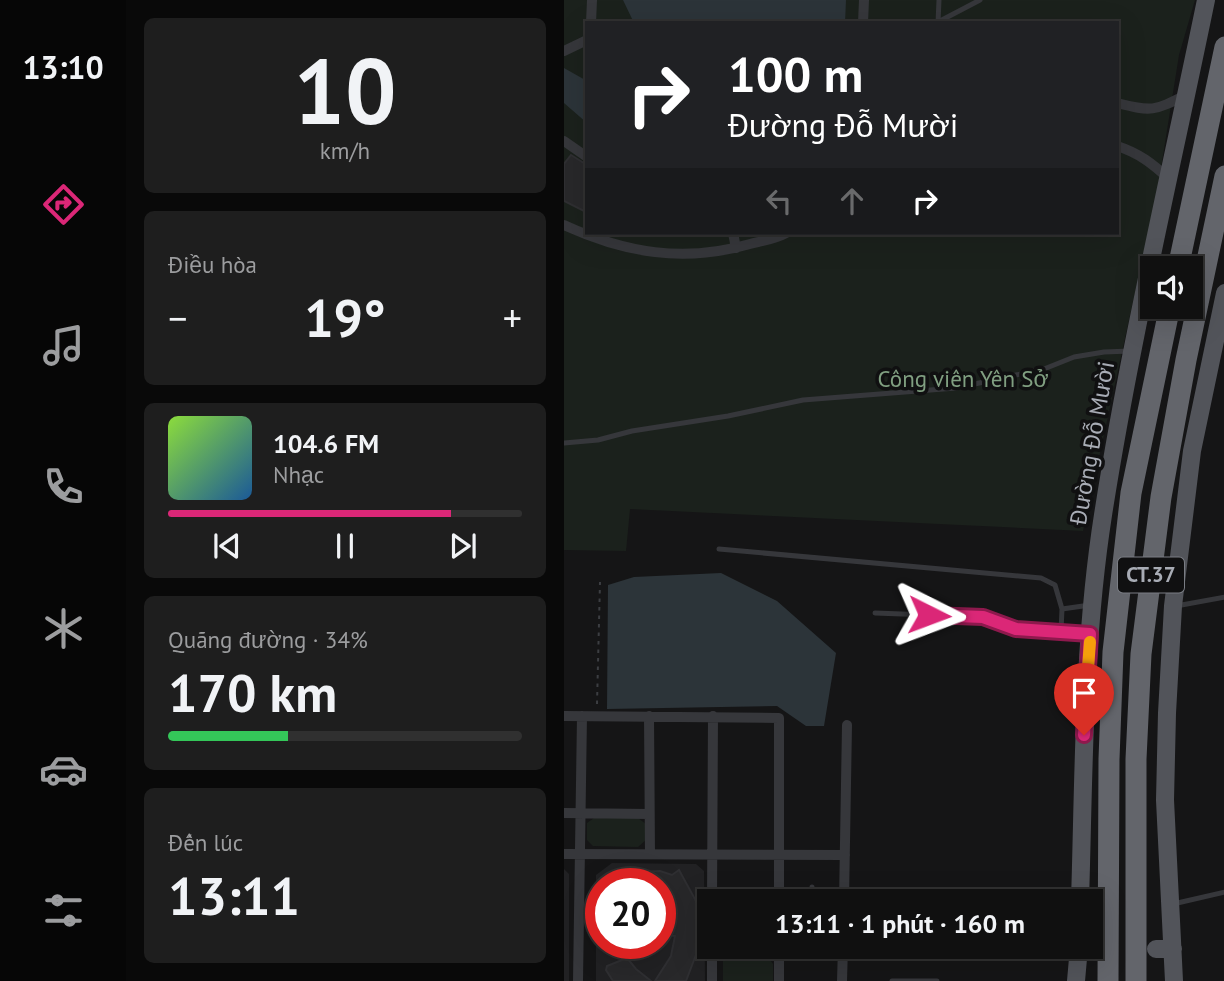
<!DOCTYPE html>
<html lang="vi">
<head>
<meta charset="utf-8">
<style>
	:root { --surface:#101010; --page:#1e1e1e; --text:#f1f3f6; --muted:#9c9d9f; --line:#303030; --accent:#db2777 }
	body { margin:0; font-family:"PT Sans",sans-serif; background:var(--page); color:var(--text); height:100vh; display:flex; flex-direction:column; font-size:26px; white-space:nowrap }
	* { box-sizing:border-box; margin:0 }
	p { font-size:23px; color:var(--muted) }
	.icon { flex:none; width:38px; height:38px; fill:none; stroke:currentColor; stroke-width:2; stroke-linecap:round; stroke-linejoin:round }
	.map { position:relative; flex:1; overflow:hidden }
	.side { display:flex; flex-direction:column; gap:18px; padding:18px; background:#090909; width:438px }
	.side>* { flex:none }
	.hud { position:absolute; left:21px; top:21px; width:534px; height:214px; border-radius:0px; box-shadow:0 7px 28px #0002,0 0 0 2px var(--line); background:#202124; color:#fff; overflow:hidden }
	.controls { position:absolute; left:576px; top:256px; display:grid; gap:14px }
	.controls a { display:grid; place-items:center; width:63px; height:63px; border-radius:0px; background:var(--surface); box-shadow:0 7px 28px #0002,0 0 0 2px var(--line); font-size:35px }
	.speed { position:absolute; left:21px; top:868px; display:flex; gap:14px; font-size:35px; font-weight:700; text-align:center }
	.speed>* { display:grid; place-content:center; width:91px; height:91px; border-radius:50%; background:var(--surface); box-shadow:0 7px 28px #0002,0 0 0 2px var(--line); line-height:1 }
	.speed .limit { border:10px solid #d22; background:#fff; color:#111 }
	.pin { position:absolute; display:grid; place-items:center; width:60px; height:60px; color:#fff; margin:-72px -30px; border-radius:50% 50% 50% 0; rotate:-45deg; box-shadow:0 0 7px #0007 }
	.pin .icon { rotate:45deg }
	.me { position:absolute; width:77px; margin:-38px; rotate:93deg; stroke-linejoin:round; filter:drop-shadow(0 0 5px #0008) }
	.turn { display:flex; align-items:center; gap:24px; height:147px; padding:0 28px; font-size:32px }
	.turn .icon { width:91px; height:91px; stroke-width:2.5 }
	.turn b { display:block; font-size:49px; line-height:60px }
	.lanes { display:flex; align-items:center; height:66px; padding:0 28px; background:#0003; justify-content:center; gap:35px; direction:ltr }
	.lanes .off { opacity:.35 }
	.big { font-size:52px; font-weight:700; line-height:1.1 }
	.side .card { flex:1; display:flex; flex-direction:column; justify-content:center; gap:10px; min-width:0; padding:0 24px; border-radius:10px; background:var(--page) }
	.side .dial { align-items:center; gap:0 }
	.dial b { font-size:91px; line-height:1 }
	.song { display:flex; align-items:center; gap:21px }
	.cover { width:84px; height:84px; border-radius:10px; background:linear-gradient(135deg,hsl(90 70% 55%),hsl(210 70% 35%)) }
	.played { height:7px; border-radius:4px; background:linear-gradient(90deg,var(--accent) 80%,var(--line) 80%) }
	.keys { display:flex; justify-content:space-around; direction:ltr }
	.heat { display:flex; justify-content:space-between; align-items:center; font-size:38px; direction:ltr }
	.charge { height:10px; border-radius:5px; background:linear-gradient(90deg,#34c759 34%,var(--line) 0) }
	.trip { position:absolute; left:133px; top:889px; width:406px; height:70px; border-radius:0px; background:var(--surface); box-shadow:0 7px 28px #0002,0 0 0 2px var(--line); font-weight:700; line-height:70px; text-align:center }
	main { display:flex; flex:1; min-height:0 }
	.tab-bar { display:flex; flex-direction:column; width:126px; justify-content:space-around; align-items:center; background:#060606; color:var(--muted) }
	.tab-bar .icon { width:49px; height:49px }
	.tab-bar .current { color:var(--accent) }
	.tab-bar b { font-size:32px; color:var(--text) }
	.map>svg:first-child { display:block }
	.built { fill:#212123; fill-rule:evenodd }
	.green { fill:#1b211c; fill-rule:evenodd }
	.water { fill:#2c3439 }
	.building { fill:#28282a; stroke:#2f2f32; stroke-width:2 }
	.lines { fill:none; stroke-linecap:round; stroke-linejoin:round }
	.path { stroke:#3c3e42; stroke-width:2; stroke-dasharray:3.5 5; stroke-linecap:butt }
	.service { stroke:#36373b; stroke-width:5 }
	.minor { stroke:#36373b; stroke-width:10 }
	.primary { stroke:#52545a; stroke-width:18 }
	.motorway { stroke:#63656b; stroke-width:21 }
	.route-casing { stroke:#8e194d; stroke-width:18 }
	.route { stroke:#db2777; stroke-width:12 }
	.slow { stroke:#f59e0b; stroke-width:12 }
	.labels { text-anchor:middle; stroke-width:7; stroke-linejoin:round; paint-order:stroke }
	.shield { fill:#101011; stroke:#7a7d84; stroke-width:2 }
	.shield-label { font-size:21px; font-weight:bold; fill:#a8acb5 }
	.park-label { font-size:23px; fill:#809f81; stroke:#101011 }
	.street-label { font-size:23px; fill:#a8acb5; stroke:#101011 }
</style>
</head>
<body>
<main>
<nav class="tab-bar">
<b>13:10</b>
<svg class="icon current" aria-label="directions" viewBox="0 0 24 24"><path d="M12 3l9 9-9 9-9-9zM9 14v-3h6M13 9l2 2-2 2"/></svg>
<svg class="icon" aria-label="music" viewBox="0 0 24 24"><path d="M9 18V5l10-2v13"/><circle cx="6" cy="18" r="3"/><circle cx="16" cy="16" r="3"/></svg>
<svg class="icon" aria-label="phone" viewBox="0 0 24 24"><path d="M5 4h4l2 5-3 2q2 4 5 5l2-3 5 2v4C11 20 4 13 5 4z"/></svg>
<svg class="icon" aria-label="climate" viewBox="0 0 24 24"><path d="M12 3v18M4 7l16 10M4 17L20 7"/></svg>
<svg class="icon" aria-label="car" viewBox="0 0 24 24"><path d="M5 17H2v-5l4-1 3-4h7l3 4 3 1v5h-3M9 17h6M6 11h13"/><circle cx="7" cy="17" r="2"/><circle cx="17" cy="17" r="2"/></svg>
<svg class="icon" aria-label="filters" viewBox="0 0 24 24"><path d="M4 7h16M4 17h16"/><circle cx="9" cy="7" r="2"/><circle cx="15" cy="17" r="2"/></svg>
</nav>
<section class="side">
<div class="card dial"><b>10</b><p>km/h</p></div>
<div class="card"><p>Điều hòa</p>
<div class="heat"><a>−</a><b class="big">19°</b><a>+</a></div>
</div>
<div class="card">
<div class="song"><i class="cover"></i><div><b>104.6 FM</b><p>Nhạc</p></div></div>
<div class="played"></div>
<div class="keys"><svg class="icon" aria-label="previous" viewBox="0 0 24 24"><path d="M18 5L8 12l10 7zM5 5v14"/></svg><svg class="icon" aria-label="pause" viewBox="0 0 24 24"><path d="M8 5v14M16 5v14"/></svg><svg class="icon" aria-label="next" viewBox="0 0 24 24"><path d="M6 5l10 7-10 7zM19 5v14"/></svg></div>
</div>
<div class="card"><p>Quãng đường · 34%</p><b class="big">170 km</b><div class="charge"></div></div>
<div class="card"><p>Đến lúc</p><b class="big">13:11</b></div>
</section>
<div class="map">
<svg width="661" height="981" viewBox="0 0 661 981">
	<rect width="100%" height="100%" fill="#151516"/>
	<path class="built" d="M48,863L132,864L140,871L141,981H32V875ZM37,884H96V943H37Z
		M0,869L5,874V981H0Z"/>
	<path class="green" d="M0,0H631L615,55L594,187L519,531L66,509L62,551L0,550ZM23,23H553V233H23Z
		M30,818H74L82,824V840L74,847L29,846L23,840V823Z
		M169,954L204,957L209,964V981H159V961Z"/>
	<path class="water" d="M59,0H282L281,23H70Z
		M0,68L23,81V123L0,103Z
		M157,573L213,601L272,653L260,726H242L213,706L43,709L44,585L70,577Z"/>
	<path class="building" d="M7,155L23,165V207L20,211L0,201V164Z
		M115,870L132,901L136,931L133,952L122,981H91L107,956L111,936L96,934V928L103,926L110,918L105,897L96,896V884H44L74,872L96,871L108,875Z
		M63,958L72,969L87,981H49L42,970L43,966Z"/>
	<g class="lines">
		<path class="path" d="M33,704L36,582"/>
		<path class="service" d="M374,22L416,0
			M374,23L375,0
			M0,443L34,440L68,431L164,416L239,400L392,388L480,369L510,357L540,352L566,351
			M155,549L477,578L491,585L498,609L497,631
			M612,606L661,597
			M498,609L526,605
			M311,613L419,617L452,629L522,634
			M248,901V887
			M609,904L661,892
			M215,958H278
			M248,958V947
			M328,981H373"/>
		<path class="minor" d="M27,23L28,0
			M299,23L300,0
			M0,51L23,40
			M553,103C588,112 590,111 622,95
			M0,141L23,157
			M553,146C575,153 589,164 605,179
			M0,225C61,253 120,263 186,244C198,241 211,239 222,233
			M169,233L172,248
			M0,716L215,718V901
			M85,716L86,854
			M0,813L85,814
			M0,854L281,855
			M148,901L149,716
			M280,901L283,725
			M148,947H215
			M215,947V981
			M14,981L18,716
			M148,981V947
			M278,981L279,947"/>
		<path class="primary" d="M516,901C520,772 519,643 539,515C566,342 607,171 642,0
			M592,949H609
			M512,981L515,947
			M610,981L601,800L603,713L609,606L628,451L661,293"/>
		<path class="motorway" d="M614,268L661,47
			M544,981L545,759L549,652L567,493L606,306
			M572,981V759L577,654L597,497L622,360L661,176"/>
	</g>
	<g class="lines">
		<g class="route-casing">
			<path id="route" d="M365,615L419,617L452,629L526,634L520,735"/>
		</g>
		<use href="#route" class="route"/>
		<path class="slow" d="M522,695L526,642"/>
	</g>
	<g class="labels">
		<rect class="shield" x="554" y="557.5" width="66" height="35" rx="5"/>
		<g class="shield-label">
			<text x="587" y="582">CT.37</text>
		</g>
		<g class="park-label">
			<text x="399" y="387">Công viên Yên Sở</text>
		</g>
		<g class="street-label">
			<text transform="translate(528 443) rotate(-80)" y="8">Đường Đỗ Mười</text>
		</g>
	</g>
</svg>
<div class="controls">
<a><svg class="icon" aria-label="sound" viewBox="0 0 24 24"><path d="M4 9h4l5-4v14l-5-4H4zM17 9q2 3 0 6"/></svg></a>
</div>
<div class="speed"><div class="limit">20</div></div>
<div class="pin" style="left:520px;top:735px;background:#d93025"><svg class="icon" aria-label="arrive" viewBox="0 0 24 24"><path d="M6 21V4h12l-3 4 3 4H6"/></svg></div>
<svg class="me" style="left:365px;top:615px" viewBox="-20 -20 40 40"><path d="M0-17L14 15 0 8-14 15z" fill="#db2777" stroke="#fff" stroke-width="4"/></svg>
<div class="trip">13:11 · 1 phút · 160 m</div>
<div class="hud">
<div class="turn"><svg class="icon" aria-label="right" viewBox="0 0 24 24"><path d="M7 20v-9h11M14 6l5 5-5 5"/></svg><div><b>100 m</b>Đường Đỗ Mười</div></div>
<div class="lanes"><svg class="icon off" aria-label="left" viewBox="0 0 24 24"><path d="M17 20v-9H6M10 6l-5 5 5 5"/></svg><svg class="icon off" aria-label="ahead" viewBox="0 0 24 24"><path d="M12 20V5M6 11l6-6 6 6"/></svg><svg class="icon" aria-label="right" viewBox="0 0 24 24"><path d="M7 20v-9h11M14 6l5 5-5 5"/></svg></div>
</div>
</div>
</main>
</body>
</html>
